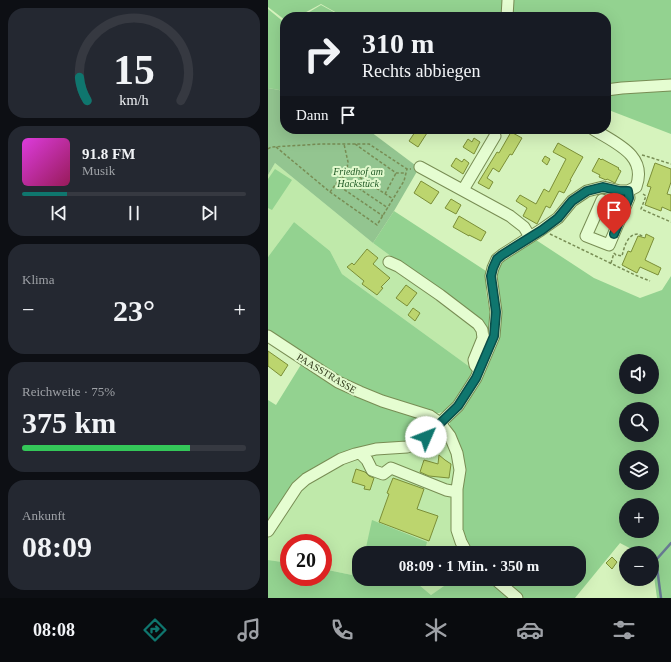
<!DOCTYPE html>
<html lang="de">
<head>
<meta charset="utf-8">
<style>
	:root { --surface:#171b24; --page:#242831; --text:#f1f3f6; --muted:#9ea1a6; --line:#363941; --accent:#0f766e }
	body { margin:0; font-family:Georgia,serif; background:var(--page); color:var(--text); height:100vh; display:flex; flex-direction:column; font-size:15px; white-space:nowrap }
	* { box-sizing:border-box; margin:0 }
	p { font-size:13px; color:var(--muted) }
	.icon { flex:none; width:22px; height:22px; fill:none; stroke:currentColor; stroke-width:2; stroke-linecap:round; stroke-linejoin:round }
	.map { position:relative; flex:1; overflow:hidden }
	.drawer { display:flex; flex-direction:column; gap:8px; padding:8px; background:#0d0f14; width:268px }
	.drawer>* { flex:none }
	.banner { position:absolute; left:12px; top:12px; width:331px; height:122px; border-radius:16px; box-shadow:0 4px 16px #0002; background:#171b24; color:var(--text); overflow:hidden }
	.fabs { position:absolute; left:351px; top:354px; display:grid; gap:8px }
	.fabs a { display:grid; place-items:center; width:40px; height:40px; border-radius:50%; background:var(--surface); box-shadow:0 4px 16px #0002; font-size:20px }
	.speed { position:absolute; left:12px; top:534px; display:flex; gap:8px; font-size:20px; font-weight:700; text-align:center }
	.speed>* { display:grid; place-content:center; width:52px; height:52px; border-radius:50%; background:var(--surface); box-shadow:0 4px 16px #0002; line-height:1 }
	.speed .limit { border:6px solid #d22; background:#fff; color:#111 }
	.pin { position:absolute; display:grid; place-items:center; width:34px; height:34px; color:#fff; margin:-41px -17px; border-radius:50% 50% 50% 0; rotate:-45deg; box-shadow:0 0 4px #0007 }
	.pin .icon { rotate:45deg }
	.me { position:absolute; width:44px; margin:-22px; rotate:46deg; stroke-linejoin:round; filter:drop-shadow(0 0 3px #0008) }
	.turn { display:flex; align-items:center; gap:14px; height:84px; padding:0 16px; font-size:18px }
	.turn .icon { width:52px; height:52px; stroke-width:2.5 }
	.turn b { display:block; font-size:28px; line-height:34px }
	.then { display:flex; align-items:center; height:38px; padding:0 16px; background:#0003; gap:8px; font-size:15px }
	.big { font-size:30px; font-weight:800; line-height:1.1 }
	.drawer .widget { flex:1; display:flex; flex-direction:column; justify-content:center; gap:6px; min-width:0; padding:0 14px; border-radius:16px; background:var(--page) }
	.drawer .dial { align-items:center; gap:0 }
	.dial svg { height:104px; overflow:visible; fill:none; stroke:var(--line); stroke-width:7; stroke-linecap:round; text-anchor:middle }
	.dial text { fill:var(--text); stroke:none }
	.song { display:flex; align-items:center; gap:12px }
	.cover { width:48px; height:48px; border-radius:6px; background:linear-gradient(135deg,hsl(300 70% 55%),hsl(330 70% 35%)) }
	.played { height:4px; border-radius:2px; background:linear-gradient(90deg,var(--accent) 20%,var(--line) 20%) }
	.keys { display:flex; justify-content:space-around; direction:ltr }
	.heat { display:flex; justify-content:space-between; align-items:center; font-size:22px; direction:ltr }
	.charge { height:6px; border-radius:3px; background:linear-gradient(90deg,#34c759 75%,var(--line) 0) }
	.trip { position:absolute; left:84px; top:546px; width:234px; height:40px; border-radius:16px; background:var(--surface); box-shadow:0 4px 16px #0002; font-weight:800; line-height:40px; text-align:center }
	.tab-bar { display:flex; height:64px; justify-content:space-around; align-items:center; background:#090b0e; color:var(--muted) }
	.tab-bar .icon { width:28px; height:28px }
	.tab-bar .on { color:var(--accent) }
	.tab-bar b { font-size:18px; color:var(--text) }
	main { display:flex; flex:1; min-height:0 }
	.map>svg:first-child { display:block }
	.farmland { fill:#bfe9aa }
	.green { fill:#93d290; fill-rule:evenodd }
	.cemetery { fill:#93c590 }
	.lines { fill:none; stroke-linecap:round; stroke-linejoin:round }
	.stream { stroke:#677992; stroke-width:2.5 }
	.building { fill:#bcd56e; stroke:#7b8e37 }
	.minor-casing { stroke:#788d54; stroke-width:13 }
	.path { stroke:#788d54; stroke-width:1.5; stroke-dasharray:3 2; stroke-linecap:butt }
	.minor { stroke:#e5fdd1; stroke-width:11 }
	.route-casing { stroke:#0a4d48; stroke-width:10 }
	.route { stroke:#0f766e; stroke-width:7 }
	.labels { text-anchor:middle; stroke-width:4; stroke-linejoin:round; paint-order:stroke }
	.park-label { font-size:10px; font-style:italic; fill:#1f5924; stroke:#e1f9cd }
	.street-label { font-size:10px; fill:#303a1b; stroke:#e1f9cd }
</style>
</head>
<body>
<main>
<section class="drawer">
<div class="widget dial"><svg viewBox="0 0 100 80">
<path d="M14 69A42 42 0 1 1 86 69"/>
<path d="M14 69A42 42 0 0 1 8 51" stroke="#0f766e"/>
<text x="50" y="56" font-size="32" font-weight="700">15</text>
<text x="50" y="72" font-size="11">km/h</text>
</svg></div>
<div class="widget">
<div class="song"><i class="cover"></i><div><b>91.8 FM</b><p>Musik</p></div></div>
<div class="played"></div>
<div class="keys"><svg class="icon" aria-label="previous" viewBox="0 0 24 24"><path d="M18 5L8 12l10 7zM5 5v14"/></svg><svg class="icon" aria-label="pause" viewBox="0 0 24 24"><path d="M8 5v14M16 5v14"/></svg><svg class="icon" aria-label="next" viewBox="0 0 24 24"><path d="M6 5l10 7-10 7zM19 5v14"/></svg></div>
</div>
<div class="widget"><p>Klima</p>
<div class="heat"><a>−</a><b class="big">23°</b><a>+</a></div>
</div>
<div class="widget"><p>Reichweite · 75%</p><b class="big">375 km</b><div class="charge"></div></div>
<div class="widget"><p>Ankunft</p><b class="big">08:09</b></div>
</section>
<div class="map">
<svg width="403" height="598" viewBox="0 0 403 598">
	<rect width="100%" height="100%" fill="#d6f3bd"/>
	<path class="farmland" d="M7,163L105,243L214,323L206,370L74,274L62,251L26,222L0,257V175Z
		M169,432H174L179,436L188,466L183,515L185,535L190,549L194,553H91V569L84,568V575L55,569V543H21V563L0,560V535L35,484L74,462Z
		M144,579H186L163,595Z"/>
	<path class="green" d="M0,0H240L239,17H76L53,4L29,17H17V20L0,7Z
		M241,0H403V82L338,86V17H241Z
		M53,5L75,17H33Z
		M0,9L17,23V93L11,90L0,88Z
		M403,89V134L338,109V94Z
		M7,169L24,180L4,210L0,208V179Z
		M126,211L218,271V291L224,325L220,342L214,323L105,243Z
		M26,222L62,251L74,274L206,370L207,372C201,381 184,408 174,412C170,414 166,413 162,413L113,396L70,377L0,331V257Z
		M268,240L326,278L372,298L394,290L403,276V598H389L384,562V553H371L352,543L307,598H256L232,579H311V553H203L195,541L192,493L182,428V421L230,341L226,276L234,260ZM358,361H384V387H358ZM358,409H384V435H358ZM358,457H384V483H358ZM358,505H384V531H358Z
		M34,363L55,379L87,396L117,407L160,420L162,426L150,440L51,469L0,527V400L8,405Z
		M104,520L159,542L156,553H99L97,552Z
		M0,560L21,563V577H55V569L84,575V568L91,569V579H144L163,595L186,579H219L242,597L241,598H0Z"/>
	<path class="cemetery" d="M0,88L11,90L17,93V129H99L151,168L126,211L105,243L7,163L0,175Z"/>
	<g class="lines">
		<path class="stream" d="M393,598L388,560L403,543"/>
	</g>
	<path class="building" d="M149,129H153L159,133L150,147L141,141Z
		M243,132L254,138L244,155L242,154L231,172L225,168L219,178L225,182L221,189L210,183L229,152L231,153Z
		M206,138L212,142L206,154L195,147L200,139L204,142Z
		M290,143L315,157L302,180H303L296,193L291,191L282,208L278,206L269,224L255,216L259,208L248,201L252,195L268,204L276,189L281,192L298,159L285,152Z
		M277,156L282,159L279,165L274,161Z
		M188,158L194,162L196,159L201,163L195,174L183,166Z
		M331,158L333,160L334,159L351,168L350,169L353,171L347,183L339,179L338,180L331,177L332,175L324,171Z
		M387,163L403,169V182L399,194L403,195V211L394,207L393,211L377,205L383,187L379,186Z
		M153,181L171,192L163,204L146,193Z
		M183,199L193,205L188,214L177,208Z
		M191,216L218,232L213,241L201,235V236L185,227Z
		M378,234L386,238L377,260L393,268L390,275L372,267L369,273L354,265L360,251L363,252L370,236L377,238Z
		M99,249L110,258L105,264L122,278L113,287L115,288L109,295L94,284L96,281L79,267L84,263L86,265Z
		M138,285L149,293L139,306L128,298Z
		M145,308L152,313L147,321L140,315Z
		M0,351L20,365L13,376L0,366Z
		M171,455L177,460L183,464L181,478L161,476L152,472L156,460L170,464Z
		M88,469L97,472L101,476L106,478L102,490L96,489L97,486L84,482Z
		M125,478L156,489L149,509L170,516L161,541L111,522L121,494L119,493Z
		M344,557L349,562L344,569L338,563Z"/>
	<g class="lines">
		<g class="minor-casing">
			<path id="minor" d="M239,17L240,0
				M338,90L354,88L403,85
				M152,167L242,216L256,227L262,237
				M195,190L227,136
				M334,200L318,236L341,245L361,198L360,191
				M121,262L130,266L172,295L210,324L214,330L215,338L206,360L207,365L211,370
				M0,336L70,382L92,392L114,401L162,416L172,423L182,436L189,453L192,470L189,489V530L193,542L199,553
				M92,453L99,460L104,470L115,474L123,468L178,490L189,492
				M0,531L29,487L38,479L73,459L87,454L108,449L139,447L152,442L190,406L208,378L226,336L228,312L223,276L225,268L229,259L234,255L273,230L290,218L304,201L319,191L335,187L352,191H360L368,187C380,155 347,143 325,129
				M227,579L249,598"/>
		</g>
		<path class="path" d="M87,144L128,173H138
			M8,147L62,192L109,225L136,181L139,169
			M0,149L3,147L20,146L53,144H101L139,169H143
			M374,155L381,157L403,164
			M79,169L125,199
			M74,177L120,208
			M68,184L115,216
			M62,192L79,169L80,162L76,144
			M117,194L128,173
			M375,194L378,196L373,209L403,222
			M282,234L367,275L382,281
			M346,253L348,255L354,256C356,248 359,234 370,234C372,235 374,236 376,237
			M343,263L346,253"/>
		<use href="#minor" class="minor"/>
	</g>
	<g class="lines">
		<g class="route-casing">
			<path id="route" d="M158,437L190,406L208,378L226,336L228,312L223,276L225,268L229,259L234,255L274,230L290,218L304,201L319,191L335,187L352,191H360L361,198L346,234"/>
		</g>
		<use href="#route" class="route"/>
	</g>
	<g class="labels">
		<g class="park-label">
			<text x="90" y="175">Friedhof am<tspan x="90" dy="12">Hackstück</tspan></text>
		</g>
		<g class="street-label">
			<text transform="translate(59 373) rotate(31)" y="4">PAASSTRASSE</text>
		</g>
	</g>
</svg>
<div class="fabs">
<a><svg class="icon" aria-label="sound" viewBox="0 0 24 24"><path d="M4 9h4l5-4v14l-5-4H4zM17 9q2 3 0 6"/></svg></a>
<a><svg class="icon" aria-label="search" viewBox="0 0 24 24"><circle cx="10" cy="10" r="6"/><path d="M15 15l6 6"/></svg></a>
<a><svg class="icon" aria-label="layers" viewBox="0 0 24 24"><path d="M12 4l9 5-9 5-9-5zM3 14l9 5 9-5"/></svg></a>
<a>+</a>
<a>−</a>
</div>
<div class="speed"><div class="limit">20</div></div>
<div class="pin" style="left:346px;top:234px;background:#d93025"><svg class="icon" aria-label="arrive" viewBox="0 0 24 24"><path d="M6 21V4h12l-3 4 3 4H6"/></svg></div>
<svg class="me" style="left:158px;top:437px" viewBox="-20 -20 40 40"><circle r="19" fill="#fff"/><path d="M0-13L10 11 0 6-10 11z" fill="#0f766e"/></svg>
<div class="trip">08:09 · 1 Min. · 350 m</div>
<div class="banner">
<div class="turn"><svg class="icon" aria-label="right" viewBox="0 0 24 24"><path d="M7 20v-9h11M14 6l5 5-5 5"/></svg><div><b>310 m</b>Rechts abbiegen</div></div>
<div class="then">Dann<svg class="icon" aria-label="arrive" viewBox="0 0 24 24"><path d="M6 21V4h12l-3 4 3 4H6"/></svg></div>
</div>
</div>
</main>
<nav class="tab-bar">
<b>08:08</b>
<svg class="icon on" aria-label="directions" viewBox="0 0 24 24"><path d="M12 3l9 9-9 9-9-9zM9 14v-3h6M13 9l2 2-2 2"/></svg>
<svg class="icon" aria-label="music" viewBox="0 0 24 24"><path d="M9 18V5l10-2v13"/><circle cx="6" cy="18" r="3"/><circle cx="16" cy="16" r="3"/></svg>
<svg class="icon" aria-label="phone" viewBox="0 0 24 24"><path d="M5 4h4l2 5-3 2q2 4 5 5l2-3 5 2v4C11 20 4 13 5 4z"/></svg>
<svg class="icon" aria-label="climate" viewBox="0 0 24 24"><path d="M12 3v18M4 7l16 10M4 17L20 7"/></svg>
<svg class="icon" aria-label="car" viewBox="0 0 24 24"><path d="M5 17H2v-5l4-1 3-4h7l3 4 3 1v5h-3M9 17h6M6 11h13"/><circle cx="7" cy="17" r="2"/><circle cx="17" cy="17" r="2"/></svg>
<svg class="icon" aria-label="filters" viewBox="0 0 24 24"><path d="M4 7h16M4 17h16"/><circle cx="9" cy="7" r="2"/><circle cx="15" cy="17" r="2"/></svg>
</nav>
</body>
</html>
